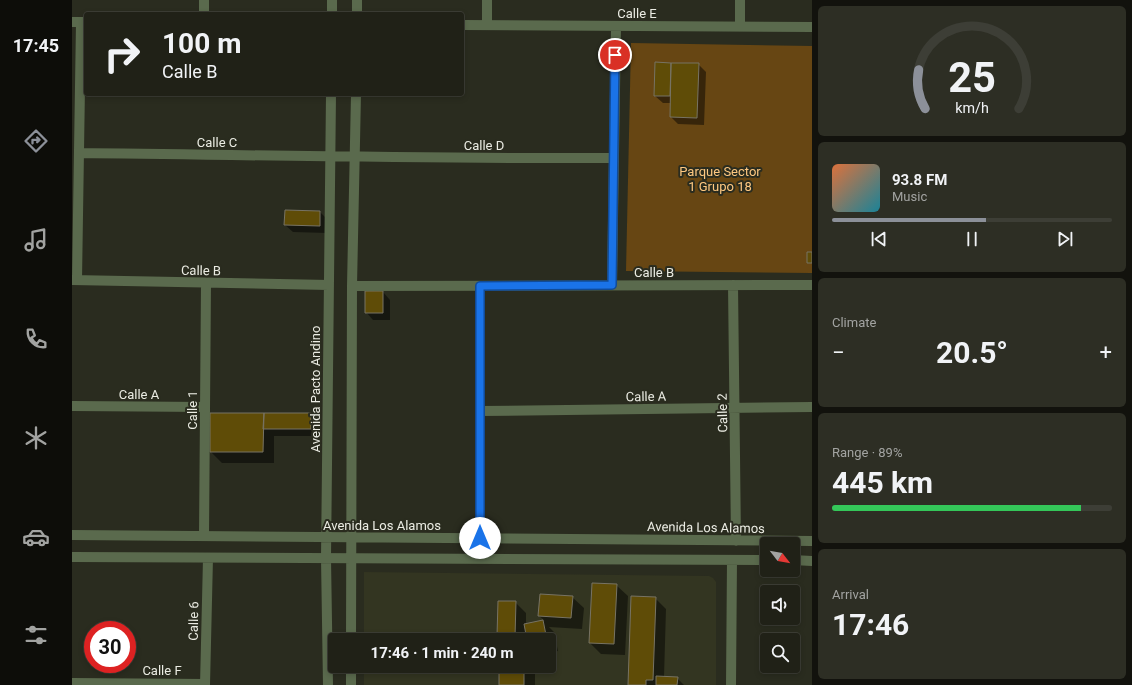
<!DOCTYPE html>
<html lang="en">
<head>
<meta charset="utf-8">
<style>
	:root { --surface:#202117; --page:#2d2e24; --text:#f1f3f6; --muted:#a2a3a1; --line:#3d3e36; --accent:#8c9099 }
	body { margin:0; font-family:Roboto,sans-serif; background:var(--page); color:var(--text); height:100vh; display:flex; flex-direction:column; font-size:15px; white-space:nowrap }
	* { box-sizing:border-box; margin:0 }
	p { font-size:13px; color:var(--muted) }
	.icon { flex:none; width:22px; height:22px; fill:none; stroke:currentColor; stroke-width:2; stroke-linecap:round; stroke-linejoin:round }
	.map { position:relative; flex:1; overflow:hidden }
	.side { display:flex; flex-direction:column; gap:6px; padding:6px; background:#12120d; width:320px }
	.side>* { flex:none }
	.guide { position:absolute; left:12px; top:12px; width:380px; height:84px; border-radius:4px; box-shadow:0 2px 6px #0003,0 0 0 1px var(--line); background:#202117; color:var(--text); overflow:hidden }
	.needle { width:26px; rotate:121deg }
	.fabs { position:absolute; left:688px; top:537px; display:grid; gap:8px }
	.fabs a { display:grid; place-items:center; width:40px; height:40px; border-radius:4px; background:var(--surface); box-shadow:0 2px 6px #0003,0 0 0 1px var(--line); font-size:20px }
	.speed { position:absolute; left:12px; top:621px; display:flex; gap:8px; font-size:20px; font-weight:700; text-align:center }
	.speed>* { display:grid; place-content:center; width:52px; height:52px; border-radius:50%; background:var(--surface); box-shadow:0 2px 6px #0003,0 0 0 1px var(--line); line-height:1 }
	.speed .limit { border:6px solid #d22; background:#fff; color:#111 }
	.pin { position:absolute; display:grid; place-items:center; width:34px; height:34px; color:#fff; margin:-17px; border:2px solid #fff; border-radius:50%; box-shadow:0 1px 4px #0007 }
	.me { position:absolute; width:44px; margin:-22px; rotate:0deg; stroke-linejoin:round; filter:drop-shadow(0 0 3px #0008) }
	.turn { display:flex; align-items:center; gap:14px; height:84px; padding:0 12px; font-size:18px }
	.turn .icon { width:52px; height:52px; stroke-width:2.5 }
	.turn b { display:block; font-size:28px; line-height:34px }
	.big { font-size:30px; font-weight:700; line-height:1.1 }
	.side .card { flex:1; display:flex; flex-direction:column; justify-content:center; gap:6px; min-width:0; padding:0 14px; border-radius:6px; background:var(--page) }
	.side .dial { align-items:center; gap:0 }
	.dial svg { height:104px; overflow:visible; fill:none; stroke:var(--line); stroke-width:7; stroke-linecap:round; text-anchor:middle }
	.dial text { fill:var(--text); stroke:none }
	.song { display:flex; align-items:center; gap:12px }
	.cover { width:48px; height:48px; border-radius:6px; background:linear-gradient(135deg,hsl(20 70% 55%),hsl(190 70% 35%)) }
	.played { height:4px; border-radius:2px; background:linear-gradient(90deg,var(--accent) 55%,var(--line) 55%) }
	.keys { display:flex; justify-content:space-around; direction:ltr }
	.heat { display:flex; justify-content:space-between; align-items:center; font-size:22px; direction:ltr }
	.charge { height:6px; border-radius:3px; background:linear-gradient(90deg,#34c759 89%,var(--line) 0) }
	.trip { position:absolute; left:256px; top:633px; width:228px; height:40px; border-radius:4px; background:var(--surface); box-shadow:0 2px 6px #0003,0 0 0 1px var(--line); font-weight:700; line-height:40px; text-align:center }
	main { display:flex; flex:1; min-height:0 }
	.menu { display:flex; flex-direction:column; width:72px; justify-content:space-around; align-items:center; background:#0d0d09; color:var(--muted) }
	.menu .icon { width:28px; height:28px }
	.menu .current { color:var(--accent) }
	.menu b { font-size:18px; color:var(--text) }
	.map>svg:first-child { display:block }
	.built { fill:#333521 }
	.green { fill:#674613 }
	.shadow { fill:#0007 }
	.building { fill:#5f4c07; stroke:#777364 }
	.lines { fill:none; stroke-linecap:round; stroke-linejoin:round }
	.minor { stroke:#5a6a4d; stroke-width:10 }
	.route-casing { stroke:#114b97; stroke-width:10 }
	.route { stroke:#1a73e8; stroke-width:7 }
	.labels { text-anchor:middle; stroke-width:4; stroke-linejoin:round; paint-order:stroke }
	.street-label { font-size:13px; fill:#ebece3; stroke:#2a2c1f }
	.park-label { font-size:13px; fill:#fec881; stroke:#2a2c1f }
</style>
</head>
<body>
<main>
<nav class="menu">
<b>17:45</b>
<svg class="icon current" aria-label="directions" viewBox="0 0 24 24"><path d="M12 3l9 9-9 9-9-9zM9 14v-3h6M13 9l2 2-2 2"/></svg>
<svg class="icon" aria-label="music" viewBox="0 0 24 24"><path d="M9 18V5l10-2v13"/><circle cx="6" cy="18" r="3"/><circle cx="16" cy="16" r="3"/></svg>
<svg class="icon" aria-label="phone" viewBox="0 0 24 24"><path d="M5 4h4l2 5-3 2q2 4 5 5l2-3 5 2v4C11 20 4 13 5 4z"/></svg>
<svg class="icon" aria-label="climate" viewBox="0 0 24 24"><path d="M12 3v18M4 7l16 10M4 17L20 7"/></svg>
<svg class="icon" aria-label="car" viewBox="0 0 24 24"><path d="M5 17H2v-5l4-1 3-4h7l3 4 3 1v5h-3M9 17h6M6 11h13"/><circle cx="7" cy="17" r="2"/><circle cx="17" cy="17" r="2"/></svg>
<svg class="icon" aria-label="filters" viewBox="0 0 24 24"><path d="M4 7h16M4 17h16"/><circle cx="9" cy="7" r="2"/><circle cx="15" cy="17" r="2"/></svg>
</nav>
<div class="map">
<svg width="740" height="685" viewBox="0 0 740 685">
	<rect width="100%" height="100%" fill="#2a2c1f"/>
	<path class="built" d="M292,572L637,576L641,578L644,582V685H292V666H477V640H292Z"/>
	<path class="green" d="M559,43L740,46V273L554,271Z"/>
	<path class="shadow" d="M584,63L626,64L634,72L632,125L606,124L599,117V103H591L583,96Z
		M248,212L255,219V233L221,232L213,225Z
		M311,292L318,300V320H301L294,312Z
		M139,414H239L246,421V436H202V463H150L139,452Z
		M544,585L556,596L553,655L529,654L518,643Z
		M500,597L512,608L510,629L477,627L482,632L486,651L477,653V640H456L454,632V640H430L426,636L443,602L454,613V624L472,620L467,616Z
		M583,598L594,609L592,677L605,678L612,685H557Z
		M428,666H463V685H428Z"/>
	<path class="building" d="M583,62L599,63L598,96H582Z
		M599,63H627L625,118L598,117Z
		M213,210L248,211V226L212,225Z
		M735,252H740V263H735Z
		M293,291H311V313H293Z
		M138,413H192L191,452H138Z
		M192,413H239V429H191Z
		M520,583L545,584L542,644L517,643Z
		M468,594L501,596L499,618L466,616Z
		M559,596L584,597L581,680H574V685H556Z
		M426,601H444L443,637L425,636Z
		M471,620L475,640H455L452,624Z
		M427,666H452V685H427Z
		M584,676L606,677L605,685H584Z"/>
	<g class="lines">
		<path class="minor" d="M132,14V0
			M260,14V0
			M285,14V0
			M0,22H14
			M390,25L740,27
			M415,25V0
			M668,26V0
			M7,153C185,155 363,159 542,158
			M0,280L257,285
			M5,280L9,22
			M540,285L544,26
			M661,285L664,541
			M280,286L740,285
			M0,406L133,407
			M408,411L740,407
			M0,535L740,541
			M132,536L134,283
			M408,538V286
			M0,557L695,560
			M721,560L740,561
			M279,640L280,286L284,94
			M0,683L133,684
			M133,685L136,558
			M256,685L254,558L259,94
			M279,685V666
			M659,685L660,560"/>
	</g>
	<g class="lines">
		<g class="route-casing">
			<path id="route" d="M408,538V286L540,285L543,55"/>
		</g>
		<use href="#route" class="route"/>
	</g>
	<g class="labels">
		<g class="street-label">
			<text x="565" y="18">Calle E</text>
			<text x="145" y="147">Calle C</text>
			<text x="412" y="150">Calle D</text>
			<text transform="translate(129 270) rotate(1)" y="5">Calle B</text>
			<text x="582" y="277">Calle B</text>
			<text transform="translate(243 389) rotate(-90)" y="5">Avenida Pacto Andino</text>
			<text x="67" y="399">Calle A</text>
			<text transform="translate(574 396) rotate(-1)" y="5">Calle A</text>
			<text transform="translate(120 410) rotate(-90)" y="5">Calle 1</text>
			<text transform="translate(650 413) rotate(-91)" y="5">Calle 2</text>
			<text x="310" y="530">Avenida Los Alamos</text>
			<text transform="translate(634 527) rotate(1)" y="5">Avenida Los Alamos</text>
			<text transform="translate(121 621) rotate(-89)" y="5">Calle 6</text>
			<text x="90" y="675">Calle F</text>
		</g>
		<g class="park-label">
			<text x="648" y="176">Parque Sector<tspan x="648" dy="15">1 Grupo 18</tspan></text>
		</g>
	</g>
</svg>
<div class="fabs">
<a><svg class="needle" viewBox="-14 -14 28 28"><path d="M0-13l5 13h-10z" fill="#e53935"/><path d="M0 13l5-13h-10z" fill="#a2a3a1"/></svg></a>
<a><svg class="icon" aria-label="sound" viewBox="0 0 24 24"><path d="M4 9h4l5-4v14l-5-4H4zM17 9q2 3 0 6"/></svg></a>
<a><svg class="icon" aria-label="search" viewBox="0 0 24 24"><circle cx="10" cy="10" r="6"/><path d="M15 15l6 6"/></svg></a>
</div>
<div class="speed"><div class="limit">30</div></div>
<div class="pin" style="left:543px;top:55px;background:#d93025"><svg class="icon" aria-label="arrive" viewBox="0 0 24 24"><path d="M6 21V4h12l-3 4 3 4H6"/></svg></div>
<svg class="me" style="left:408px;top:538px" viewBox="-20 -20 40 40"><circle r="19" fill="#fff"/><path d="M0-13L10 11 0 6-10 11z" fill="#1a73e8"/></svg>
<div class="trip">17:46 · 1 min · 240 m</div>
<div class="guide">
<div class="turn"><svg class="icon" aria-label="right" viewBox="0 0 24 24"><path d="M7 20v-9h11M14 6l5 5-5 5"/></svg><div><b>100 m</b>Calle B</div></div>
</div>
</div>
<section class="side">
<div class="card dial"><svg viewBox="0 0 100 80">
<path d="M14 69A42 42 0 1 1 86 69"/>
<path d="M14 69A42 42 0 0 1 9 39" stroke="#8c9099"/>
<text x="50" y="56" font-size="32" font-weight="700">25</text>
<text x="50" y="72" font-size="11">km/h</text>
</svg></div>
<div class="card">
<div class="song"><i class="cover"></i><div><b>93.8 FM</b><p>Music</p></div></div>
<div class="played"></div>
<div class="keys"><svg class="icon" aria-label="previous" viewBox="0 0 24 24"><path d="M18 5L8 12l10 7zM5 5v14"/></svg><svg class="icon" aria-label="pause" viewBox="0 0 24 24"><path d="M8 5v14M16 5v14"/></svg><svg class="icon" aria-label="next" viewBox="0 0 24 24"><path d="M6 5l10 7-10 7zM19 5v14"/></svg></div>
</div>
<div class="card"><p>Climate</p>
<div class="heat"><a>−</a><b class="big">20.5°</b><a>+</a></div>
</div>
<div class="card"><p>Range · 89%</p><b class="big">445 km</b><div class="charge"></div></div>
<div class="card"><p>Arrival</p><b class="big">17:46</b></div>
</section>
</main>
</body>
</html>
